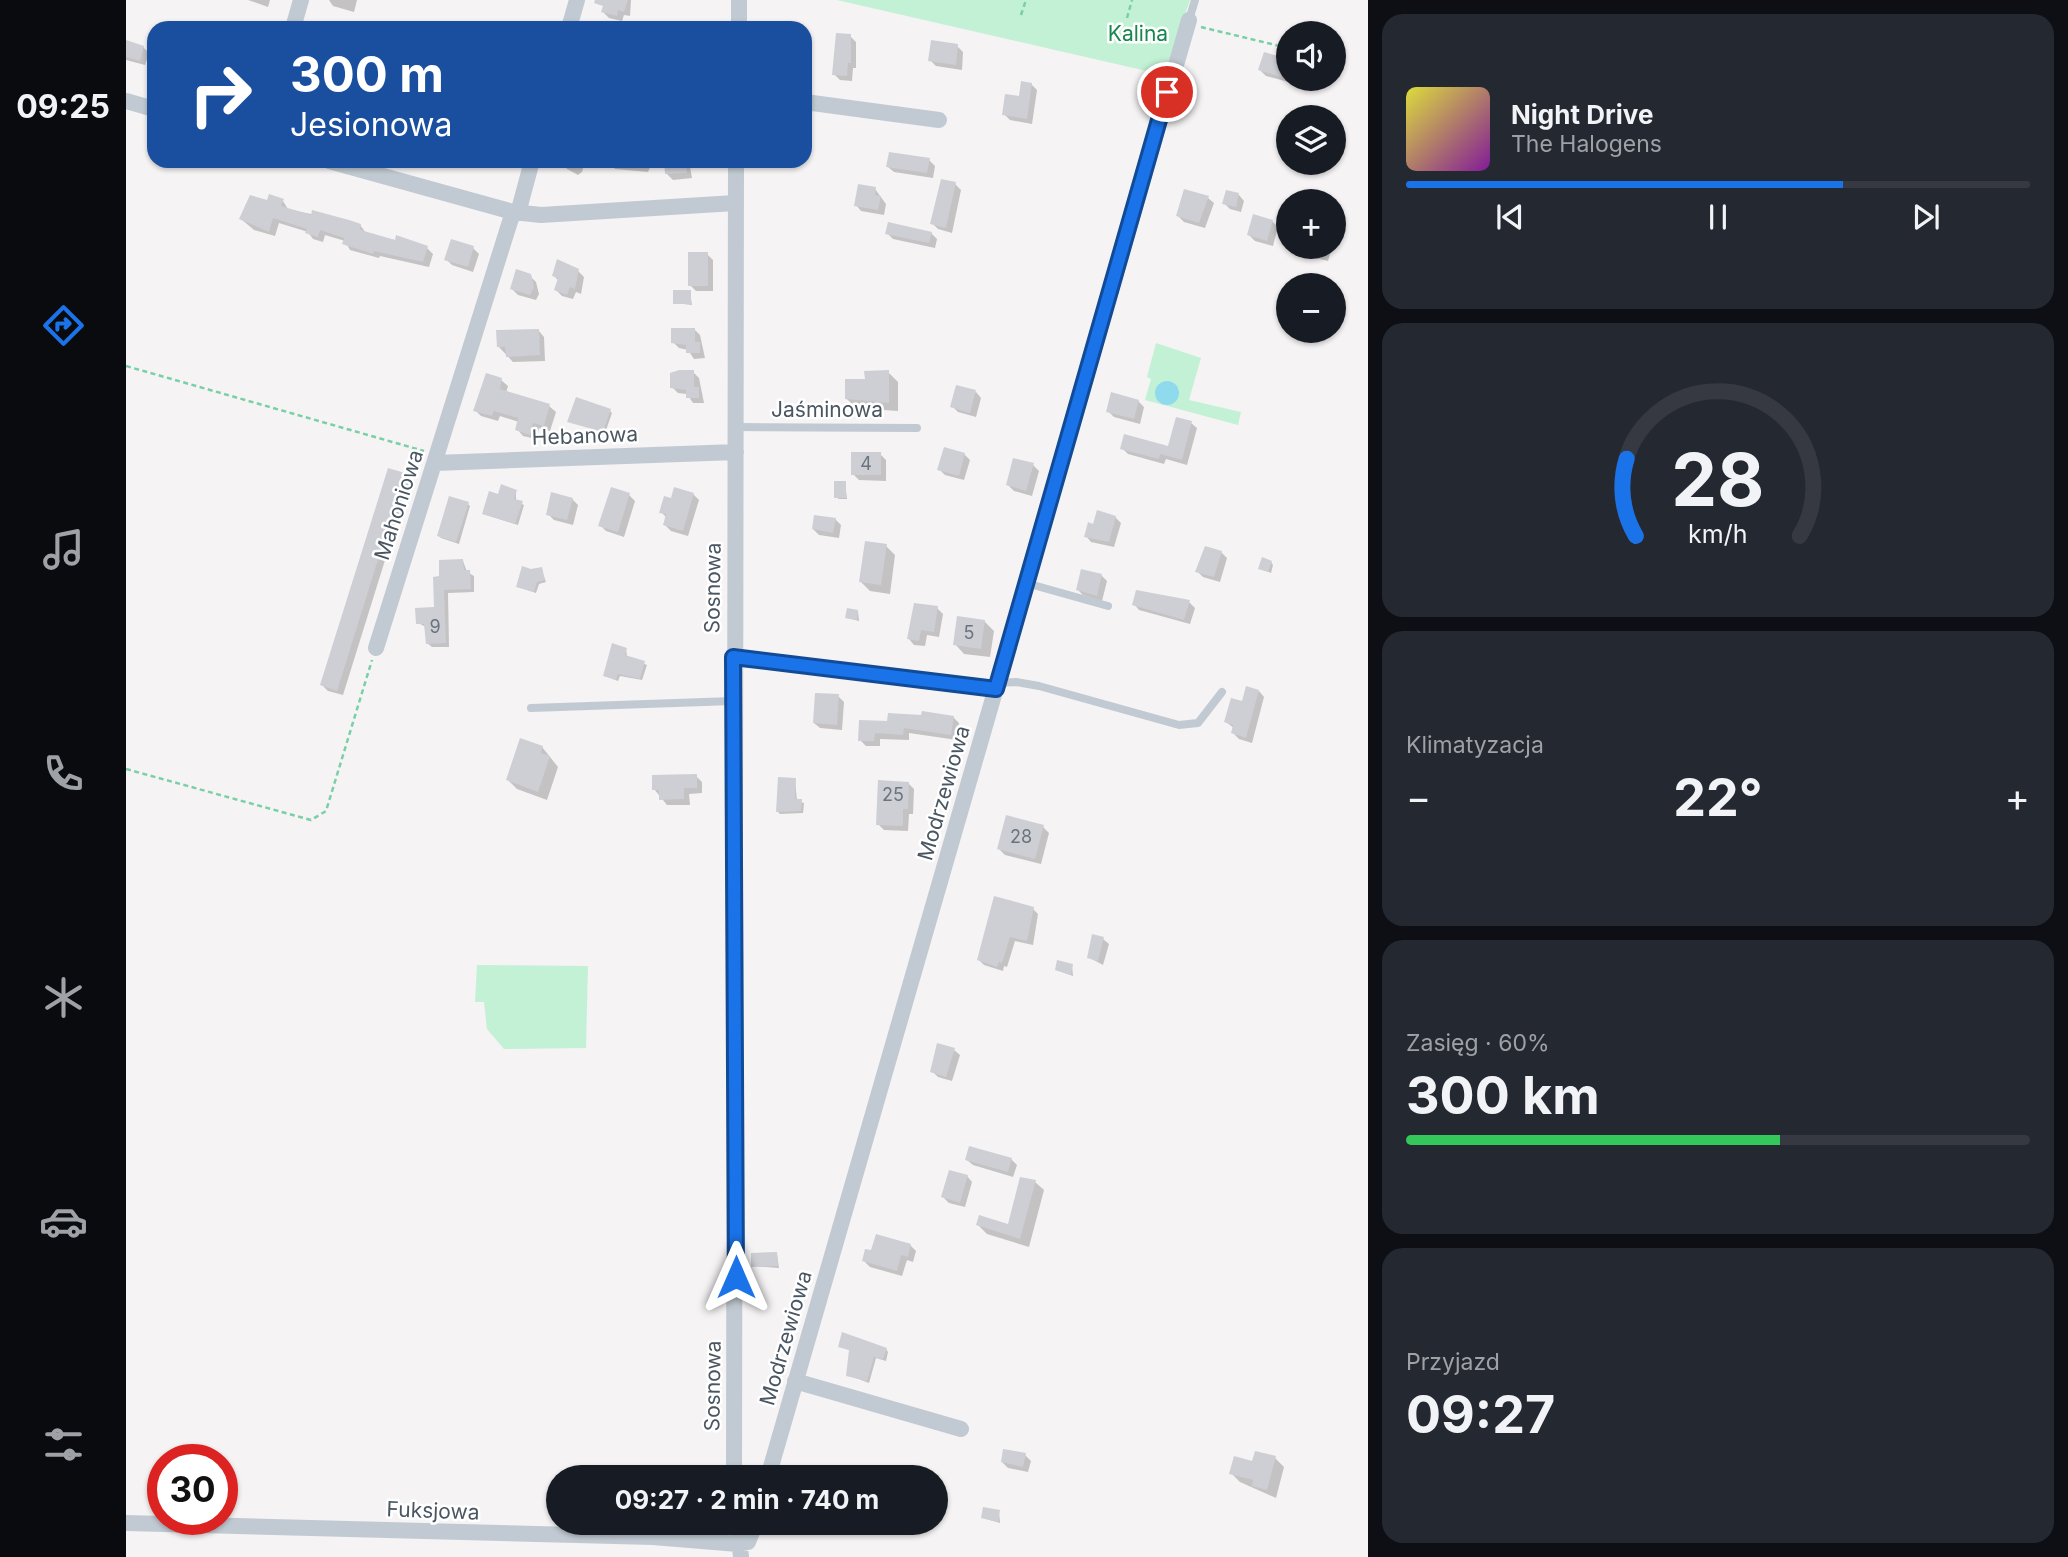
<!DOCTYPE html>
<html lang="pl">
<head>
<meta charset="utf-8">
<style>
	:root { --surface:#171b24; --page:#242831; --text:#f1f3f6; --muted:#9ea1a6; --line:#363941; --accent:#1a73e8 }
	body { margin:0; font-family:Inter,sans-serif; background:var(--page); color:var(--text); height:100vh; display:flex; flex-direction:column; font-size:26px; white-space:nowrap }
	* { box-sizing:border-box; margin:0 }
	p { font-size:23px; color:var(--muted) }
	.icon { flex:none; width:38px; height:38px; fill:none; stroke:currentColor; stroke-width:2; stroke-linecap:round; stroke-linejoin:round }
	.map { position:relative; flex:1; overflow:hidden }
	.side { display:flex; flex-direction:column; gap:14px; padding:14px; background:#0d0f14; width:700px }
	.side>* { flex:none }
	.top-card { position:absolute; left:21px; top:21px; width:665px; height:147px; border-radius:21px; box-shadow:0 2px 5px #0004; background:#1a4fa0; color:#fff; overflow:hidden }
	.fabs { position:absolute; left:1150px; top:21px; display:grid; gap:14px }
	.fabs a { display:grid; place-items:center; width:70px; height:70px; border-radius:50%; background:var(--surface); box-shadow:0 2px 5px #0004; font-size:35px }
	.speed { position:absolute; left:21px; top:1444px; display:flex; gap:14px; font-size:35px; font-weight:700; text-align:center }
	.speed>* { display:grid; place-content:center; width:91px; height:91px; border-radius:50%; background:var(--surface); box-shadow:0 2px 5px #0004; line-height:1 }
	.speed .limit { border:10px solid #d22; background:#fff; color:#111 }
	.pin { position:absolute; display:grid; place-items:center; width:60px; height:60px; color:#fff; margin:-30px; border:4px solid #fff; border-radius:50%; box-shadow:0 2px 7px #0007 }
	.me { position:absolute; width:77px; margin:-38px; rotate:0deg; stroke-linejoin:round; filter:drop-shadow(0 0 5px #0008) }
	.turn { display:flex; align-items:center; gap:24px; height:147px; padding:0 28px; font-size:32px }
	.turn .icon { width:91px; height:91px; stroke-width:2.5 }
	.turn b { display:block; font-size:49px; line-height:60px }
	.big { font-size:52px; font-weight:700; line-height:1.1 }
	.side .widget { flex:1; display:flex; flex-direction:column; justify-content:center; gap:10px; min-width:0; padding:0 24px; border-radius:21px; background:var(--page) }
	.side .dial { align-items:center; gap:0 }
	.dial svg { height:182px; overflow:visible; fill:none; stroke:var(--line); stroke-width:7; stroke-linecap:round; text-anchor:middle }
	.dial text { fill:var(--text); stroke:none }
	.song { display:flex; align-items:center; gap:21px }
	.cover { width:84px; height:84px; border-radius:10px; background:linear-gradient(135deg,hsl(60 70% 55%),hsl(290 70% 35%)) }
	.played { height:7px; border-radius:4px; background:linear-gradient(90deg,var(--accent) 70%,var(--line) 70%) }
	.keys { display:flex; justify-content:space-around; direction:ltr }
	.heat { display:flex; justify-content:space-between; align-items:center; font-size:38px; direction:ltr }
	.charge { height:10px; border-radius:5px; background:linear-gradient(90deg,#34c759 60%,var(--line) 0) }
	.trip { position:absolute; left:420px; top:1465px; width:402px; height:70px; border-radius:35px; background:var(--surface); box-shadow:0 2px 5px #0004; font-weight:700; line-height:70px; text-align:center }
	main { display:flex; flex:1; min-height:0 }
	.menu { display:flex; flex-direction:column; width:126px; justify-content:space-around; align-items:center; background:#090b0e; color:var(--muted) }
	.menu .icon { width:49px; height:49px }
	.menu .current { color:var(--accent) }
	.menu b { font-size:32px; color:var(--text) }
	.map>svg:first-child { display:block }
	.green { fill:#c3f1d5 }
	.water { fill:#90daee }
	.shadow { fill:#0003 }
	.building { fill:#cdcfd5 }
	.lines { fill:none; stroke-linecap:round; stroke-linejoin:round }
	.path { stroke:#7ad0a6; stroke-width:2.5; stroke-dasharray:5 3.5; stroke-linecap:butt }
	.service { stroke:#c1cad2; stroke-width:8 }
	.minor { stroke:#c1cad2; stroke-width:16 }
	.route-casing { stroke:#114b97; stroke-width:18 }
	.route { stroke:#1a73e8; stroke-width:12 }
	.labels { text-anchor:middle; stroke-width:5; stroke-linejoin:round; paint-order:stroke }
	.number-label { font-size:18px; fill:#6b747e }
	.park-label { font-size:21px; fill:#17864f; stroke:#fff }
	.street-label { font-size:21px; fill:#4a5661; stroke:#fff }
</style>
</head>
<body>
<main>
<nav class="menu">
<b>09:25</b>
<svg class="icon current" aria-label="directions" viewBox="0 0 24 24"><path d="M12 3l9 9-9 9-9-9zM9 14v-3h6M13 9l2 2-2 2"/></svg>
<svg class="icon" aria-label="music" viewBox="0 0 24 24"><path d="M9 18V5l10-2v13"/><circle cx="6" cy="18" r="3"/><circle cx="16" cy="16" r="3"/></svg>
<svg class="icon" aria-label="phone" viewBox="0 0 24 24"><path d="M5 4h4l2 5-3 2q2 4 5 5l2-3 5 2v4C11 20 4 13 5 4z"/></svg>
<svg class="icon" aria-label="climate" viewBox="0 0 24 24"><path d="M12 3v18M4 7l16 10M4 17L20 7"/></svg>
<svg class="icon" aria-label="car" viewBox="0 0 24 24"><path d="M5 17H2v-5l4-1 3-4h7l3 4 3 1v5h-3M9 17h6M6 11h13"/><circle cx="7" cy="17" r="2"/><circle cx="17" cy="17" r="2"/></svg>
<svg class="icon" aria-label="filters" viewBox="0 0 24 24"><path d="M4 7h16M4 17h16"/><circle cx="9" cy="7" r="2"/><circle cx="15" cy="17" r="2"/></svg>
</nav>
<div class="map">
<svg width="1242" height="1557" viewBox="0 0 1242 1557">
	<rect width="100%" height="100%" fill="#f5f3f3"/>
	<path class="green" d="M711,0H1064L1038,75Z
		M1030,343L1075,358L1063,400L1115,412L1112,425L1019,400L1025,379L1021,377Z
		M351,965L462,966L460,1048L378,1049L361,1029L358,1002H349Z"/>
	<path class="water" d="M1029 393a12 12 0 1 1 24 0a12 12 0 1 1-24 0Z"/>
	<path class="shadow" d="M122,0H144L142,7Z
		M203,0H231L228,12L207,6Z
		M481,0H505L504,16L498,15L496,21L483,18L477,12Z
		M724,36L730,42V68H727L726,81L714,80L708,74Z
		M0,43L17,47L23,53L19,65L0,60Z
		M831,46L837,52L836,70L810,66L804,60Z
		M1162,61V79H1168L1166,83L1140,76L1134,70Z
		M905,84L911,90L906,124L884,120L878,114Z
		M803,160L809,166L807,178L768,172L762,167Z
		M356,161H370L369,165Z
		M434,161H459L456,172L452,175L441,169Z
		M483,161H524L526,163L522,172L489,169Z
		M540,161H563L566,178L547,180L541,174Z
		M829,184L835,190L826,233L812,229L806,223Z
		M749,189L760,204L758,215L735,211L730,205Z
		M1059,191L1082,198L1088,203L1079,228L1058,222L1052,216Z
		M1113,195L1118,201L1115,212L1104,209L1098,203Z
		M157,201L162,209L234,225L240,233L301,248L307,254L303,267L254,256L253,258L224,250L219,241L199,235L197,242L187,239L182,232L153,223L149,236L128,230L115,219L120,204Z
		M1146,221L1152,227L1147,246L1129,241L1123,235Z
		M761,233H805L811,239L809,248L767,239Z
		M1181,247H1206L1202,261L1186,257L1180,251Z
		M347,248L353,254L347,272L326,265L320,259Z
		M581,254L587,260V291H570L564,285Z
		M452,271L458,277L455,294L450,292L447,299L436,296L430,290L433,281L428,276Z
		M404,276L410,282L413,294L410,300L392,295L386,289Z
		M564,292L566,305L549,303Z
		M568,329L574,335L579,358L568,359L562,350L553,348L547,342Z
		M413,331L418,337L419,361L387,362L372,346Z
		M567,372L573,378L578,403H567L561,394L552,393L546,387Z
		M762,372L772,382V411L730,408L721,399Z
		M375,380L382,386L380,393L423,406L430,412L424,431L413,428L410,439L397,436L391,429L393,422L374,416L372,421L355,416L349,410Z
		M850,392L855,398L850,417L832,412L826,406Z
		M1012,401L1018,407L1014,424L988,417L982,411Z
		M484,411L486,413L479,433L443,421Z
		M1065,423L1071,428L1061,465L1040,459L1038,464L1002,454L996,448H1043Z
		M754,454L760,460V481L733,480L727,474Z
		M838,454L844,460L838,480L819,475L813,469Z
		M907,465L913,471L906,496L888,491L882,485Z
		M278,474L284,480L217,695L202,691L196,685Z
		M719,482L721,499H713L710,497Z
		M390,491V501L398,505L392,525L358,514L373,496Z
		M567,494L573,500L562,536L545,531L539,525L541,518L535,512L546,500Z
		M503,495L509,501L498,537L480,531L474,525Z
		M446,499L452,505L447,525L428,520L422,514Z
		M342,504L344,506L333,544L315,538L313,536Z
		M989,517L995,523L988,547L965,542L960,536L968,526Z
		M709,519L715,525L713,538L693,535L687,529Z
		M760,546L769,555L764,594L744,591L735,582Z
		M1095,552L1101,558L1094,582L1077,577L1071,571Z
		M337,561L341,572L348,576V592L322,593L323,647H306L301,643L300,627L292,623L310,609L315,578Z
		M1145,562L1147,565L1145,573L1134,568Z
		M415,569L420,582L413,584L410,593L392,587L405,571Z
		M975,575L981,581L976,601L957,595L952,590Z
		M1063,602L1069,608L1064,624L1013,610L1008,604Z
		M811,608L817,614L813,637L801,635L799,646L788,645L783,639Z
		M732,611L733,621L721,618Z
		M858,621L868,631L864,657L838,654L829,644Z
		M500,649L501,657L521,665L516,680L494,676L492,681L479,676Z
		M1133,691L1138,697L1126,743L1113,739L1107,733L1108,728L1100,722Z
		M712,696L718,702L716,730L694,728L688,723Z
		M827,717L833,723L831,740L783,733V740L754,739V746H740L734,740L763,723Z
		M416,747L432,767L421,800L391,789L382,780Z
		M570,776L576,782V793L563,794L564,805H541L528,789Z
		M669,780L671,801L678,803L677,813L654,814L652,812Z
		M782,783L788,789L787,814H783L782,831L758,830L752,824Z
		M917,827L923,833L915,864L879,855L873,849Z
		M907,909L912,914L907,945L889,941L881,967L878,966L877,971L858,965L853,960Z
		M977,939L983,944L977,965L962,957Z
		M946,965L947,976L930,970Z
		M828,1050L834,1055L826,1081L812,1077L806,1071Z
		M885,1159L891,1165L887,1177L847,1165L841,1160Z
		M841,1176L846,1182L839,1207L823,1203L817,1197Z
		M909,1182L918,1190L903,1247L861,1234L852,1225L883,1226Z
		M784,1245L790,1251L787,1262L781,1260L776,1276L744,1267L738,1261Z
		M651,1254L653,1268L627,1266Z
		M714,1346L760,1349L762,1352L760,1361L750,1358L743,1383L722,1375L725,1351Z
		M899,1455L905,1461L902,1472L882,1468L876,1462Z
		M1149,1458L1158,1467L1150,1498L1114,1482L1105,1473Z
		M873,1512L874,1523L857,1518Z"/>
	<path class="building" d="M469,0H502L498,12L492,10L491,16L475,12L477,6L468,3Z
		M710,33L725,34V63H722L721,76L706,75Z
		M0,40L18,46L14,61L0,57Z
		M805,40L832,44L830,65L802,61Z
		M1138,52L1162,59V79L1132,70Z
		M895,81L906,83L901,119L876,115L879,94L893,96Z
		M763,152L804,158L801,173L760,167Z
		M538,161H560L561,173L539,174Z
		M815,179L830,182L820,228L804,224Z
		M732,184L750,187L749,195L755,196L752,210L728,206Z
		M1058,189L1083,196L1073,223L1050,216Z
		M1100,190L1113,193L1110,207L1096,204Z
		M143,194L158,199L155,206L185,215L186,210L223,220L235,224L234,229L238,231L269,240L270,235L302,246L297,262L248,251L247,254L216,244L218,238L194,230L192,237L179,233L181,229L147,218L143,232L113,219L124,195L141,200Z
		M1127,214L1147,220L1141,241L1121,235Z
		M762,222L806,232L803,243L759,234Z
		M325,239L348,246L342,267L318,260Z
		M562,252H582V286H562Z
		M431,259L453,269L449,289L444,287L441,295L428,290L432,278L426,276Z
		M390,269L405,274L408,287L404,295L384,289Z
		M547,290H565V304H547Z
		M545,328H569V342H574V353H560V345L545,343Z
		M413,329L414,355L380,357L379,347H371L370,330Z
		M553,370H568V387H573V398H560V390L544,388V373Z
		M763,370V403L719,399V379H739L738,371Z
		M360,373L376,378L374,389L424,404L418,426L407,423L404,435L389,430L392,418L368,411L366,416L347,411Z
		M830,385L850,390L844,413L824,407Z
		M985,392L1013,400L1008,419L980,412Z
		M450,397L485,409L477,432L441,422Z
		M1050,417L1066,421L1056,460L1034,454L1033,459L994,449L998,434L1042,446Z
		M818,447L839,453L833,476L811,470Z
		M725,452H755V475H725Z
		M887,458L908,463L900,491L880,485Z
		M262,468L279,473L211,691L194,685Z
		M708,481H720V498H708Z
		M375,484L391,490L388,499L397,501L389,524L356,514L363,491L372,494Z
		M485,487L504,493L492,532L472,526Z
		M548,487L568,493L557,531L537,525L540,514L533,513L538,496L545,498Z
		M425,492L447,498L441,520L420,515Z
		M323,496L343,502L330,542L311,536Z
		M971,510L990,516L983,542L958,537L962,522L967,524Z
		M688,515L710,518L707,533L686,529Z
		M739,541L761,544L755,585L733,582Z
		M1079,546L1096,551L1088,577L1069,572Z
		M1136,557L1146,561L1142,572L1132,569Z
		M337,559L338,570H344L345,589L318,590L320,643L300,644L298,624H290L289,608L308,607L307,577L313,576V560Z
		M396,566L405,569L416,567L419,580L411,582L408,592L390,587Z
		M955,569L976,574L971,596L950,590Z
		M1010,590L1064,600L1058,620L1006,605Z
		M788,603L812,606L808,632L795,630L793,641L781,639Z
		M721,608L732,610L731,620L719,618Z
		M831,616L859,620L855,649L827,645Z
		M486,643L501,648L499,655L519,661L514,679L492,674L490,680L477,676Z
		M1120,686L1133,690L1120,738L1105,733L1107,725L1098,722L1105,698L1116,701Z
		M689,693L713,694L711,725L687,723Z
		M796,711L828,716L825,735L778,728L777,735L749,733L748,741H732L733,720L761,721L762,713L795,715Z
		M394,738L417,746L415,753L424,756L412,792L380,780Z
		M571,774V788H558V799L533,800V790H526V775Z
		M652,777L670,778L669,799H676L675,811L650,812Z
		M752,780L783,782L782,809H777V826L750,825Z
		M880,815L918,825L909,859L871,849Z
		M868,896L908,907L901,941L884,937L876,963L873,962L871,967L851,960Z
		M966,934L978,937L972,961L961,958Z
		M931,960L947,964L945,975L929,970Z
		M811,1043L829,1048L820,1077L804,1072Z
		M843,1146L886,1158L882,1172L839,1160Z
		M823,1170L842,1175L834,1203L815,1197Z
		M894,1177L910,1180L894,1239L850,1225L853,1215L882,1224Z
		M750,1234L785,1244L782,1257L775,1255L771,1271L736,1261L739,1249L745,1250Z
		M651,1252L652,1266L625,1267V1253Z
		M716,1332L761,1348L757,1359L748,1357L741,1381L720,1376L723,1350L712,1347Z
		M877,1449L900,1453L897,1467L875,1462Z
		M1129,1451L1150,1456L1141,1490L1126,1486L1127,1480L1103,1474L1108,1456L1126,1461Z
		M857,1507L874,1510L872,1522L855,1518Z"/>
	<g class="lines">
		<path class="path" d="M895,15L900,0
			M1001,18L1006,0
			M1075,27L1162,48
			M0,366L298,451
			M0,769L185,820L200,811L246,660"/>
		<path class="service" d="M1063,20L1069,0
			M610,427L791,428
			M900,583L982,606
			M607,657L870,689
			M872,683L890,682L913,686L1053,725L1072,723L1096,692
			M405,708L607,701"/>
		<path class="minor" d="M167,28L175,0
			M443,28L451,0
			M613,28V0
			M0,101L28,109
			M679,102L813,120
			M203,161L387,212L415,215L609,203
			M392,213L406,161
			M309,463L610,452
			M250,648L387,212
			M669,1381L835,1429
			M608,1477L610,161
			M642,1477L1063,20
			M611,1522L615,1557
			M0,1523L527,1537L612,1544L622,1542L630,1522"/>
	</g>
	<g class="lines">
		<g class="route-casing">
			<path id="route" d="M610,1277L607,657L870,689L1041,92"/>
		</g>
		<use href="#route" class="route"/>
	</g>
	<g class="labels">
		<g class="number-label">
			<text x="740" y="470">4</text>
			<text x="309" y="633">9</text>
			<text x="843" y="639">5</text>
			<text x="767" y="801">25</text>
			<text x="895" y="843">28</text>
		</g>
		<g class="park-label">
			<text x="1012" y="41">Kalina</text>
		</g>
		<g class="street-label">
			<text x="701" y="417">Jaśminowa</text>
			<text transform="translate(459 436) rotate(-2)" y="7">Hebanowa</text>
			<text transform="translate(273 505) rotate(-72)" y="7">Mahoniowa</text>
			<text transform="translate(587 588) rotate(-89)" y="7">Sosnowa</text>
			<text transform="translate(818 793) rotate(-74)" y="7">Modrzewiowa</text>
			<text transform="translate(660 1338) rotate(-74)" y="7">Modrzewiowa</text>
			<text transform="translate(587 1386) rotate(-89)" y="7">Sosnowa</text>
			<text transform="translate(307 1511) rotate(2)" y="7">Fuksjowa</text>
		</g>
	</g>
</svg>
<div class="fabs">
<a><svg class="icon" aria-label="sound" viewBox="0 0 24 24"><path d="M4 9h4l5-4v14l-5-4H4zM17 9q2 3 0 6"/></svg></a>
<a><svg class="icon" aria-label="layers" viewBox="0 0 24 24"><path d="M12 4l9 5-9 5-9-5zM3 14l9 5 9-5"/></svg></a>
<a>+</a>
<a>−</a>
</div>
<div class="speed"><div class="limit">30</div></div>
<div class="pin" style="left:1041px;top:92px;background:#d93025"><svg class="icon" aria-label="arrive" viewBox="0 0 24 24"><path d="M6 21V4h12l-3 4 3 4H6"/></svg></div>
<svg class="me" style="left:610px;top:1277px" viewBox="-20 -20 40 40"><path d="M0-17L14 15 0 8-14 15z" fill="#1a73e8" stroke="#fff" stroke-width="4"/></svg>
<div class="trip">09:27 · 2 min · 740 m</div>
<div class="top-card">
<div class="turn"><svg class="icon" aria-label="right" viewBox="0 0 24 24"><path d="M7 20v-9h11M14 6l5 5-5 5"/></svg><div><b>300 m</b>Jesionowa</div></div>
</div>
</div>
<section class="side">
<div class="widget">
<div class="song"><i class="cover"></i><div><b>Night Drive</b><p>The Halogens</p></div></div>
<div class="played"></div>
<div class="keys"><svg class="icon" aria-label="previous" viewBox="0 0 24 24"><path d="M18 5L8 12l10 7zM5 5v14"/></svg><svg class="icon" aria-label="pause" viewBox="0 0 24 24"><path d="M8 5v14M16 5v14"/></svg><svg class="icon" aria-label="next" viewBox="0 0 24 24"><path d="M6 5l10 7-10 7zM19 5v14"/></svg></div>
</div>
<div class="widget dial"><svg viewBox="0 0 100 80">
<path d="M14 69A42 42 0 1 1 86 69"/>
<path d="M14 69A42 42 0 0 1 10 35" stroke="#1a73e8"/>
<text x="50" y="56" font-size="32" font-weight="700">28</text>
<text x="50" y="72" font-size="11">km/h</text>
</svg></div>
<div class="widget"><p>Klimatyzacja</p>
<div class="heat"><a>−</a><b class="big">22°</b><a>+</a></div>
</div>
<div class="widget"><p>Zasięg · 60%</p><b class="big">300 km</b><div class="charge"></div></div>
<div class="widget"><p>Przyjazd</p><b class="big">09:27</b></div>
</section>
</main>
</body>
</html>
